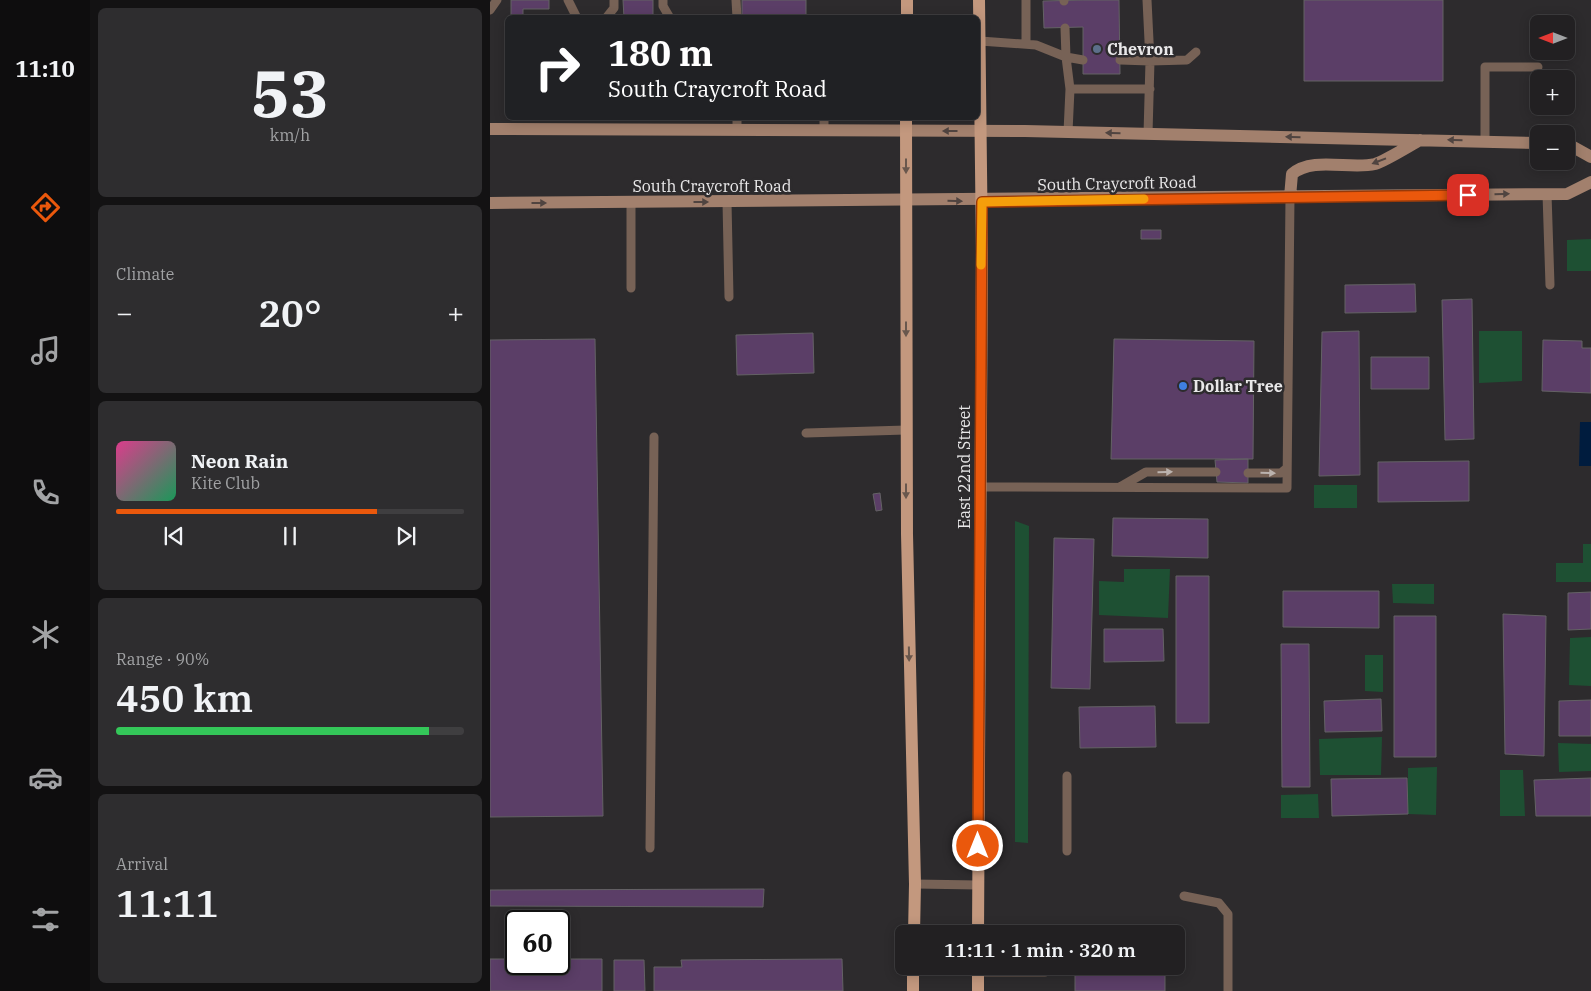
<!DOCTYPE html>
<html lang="en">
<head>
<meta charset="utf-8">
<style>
	:root { --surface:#222022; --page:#2e2d2f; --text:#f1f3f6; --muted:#a2a3a5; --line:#3f3e40; --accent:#ea580c }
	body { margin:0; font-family:"IBM Plex Serif",serif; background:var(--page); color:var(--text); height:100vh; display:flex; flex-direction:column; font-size:19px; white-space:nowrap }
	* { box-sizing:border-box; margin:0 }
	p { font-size:16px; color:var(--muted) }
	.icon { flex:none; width:28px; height:28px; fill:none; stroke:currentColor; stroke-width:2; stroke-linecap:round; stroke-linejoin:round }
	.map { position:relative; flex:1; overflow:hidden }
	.side { display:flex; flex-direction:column; gap:8px; padding:8px; background:#131213; width:400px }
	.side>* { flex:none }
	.top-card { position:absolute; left:15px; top:15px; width:475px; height:105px; border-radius:8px; box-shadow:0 2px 12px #0003,0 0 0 1px var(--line); background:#202124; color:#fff; overflow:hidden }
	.needle { width:32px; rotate:270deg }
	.tools { position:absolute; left:1040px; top:15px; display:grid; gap:10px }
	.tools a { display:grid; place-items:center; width:45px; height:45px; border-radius:8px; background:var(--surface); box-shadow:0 2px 12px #0003,0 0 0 1px var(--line); font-size:25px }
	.speed { position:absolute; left:15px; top:910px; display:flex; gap:10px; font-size:25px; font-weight:700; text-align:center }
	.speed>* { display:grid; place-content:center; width:65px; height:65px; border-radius:50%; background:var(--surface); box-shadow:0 2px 12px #0003,0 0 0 1px var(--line); line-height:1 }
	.speed .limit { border:2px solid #111; border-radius:8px; background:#fff; color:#111 }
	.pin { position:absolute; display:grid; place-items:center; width:42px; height:42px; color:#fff; margin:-21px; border-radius:10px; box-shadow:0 2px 8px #0006 }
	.me { position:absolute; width:55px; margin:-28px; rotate:0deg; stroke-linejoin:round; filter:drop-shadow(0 0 4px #0008) }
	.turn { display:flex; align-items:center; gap:18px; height:105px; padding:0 20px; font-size:22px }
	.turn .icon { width:65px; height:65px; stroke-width:2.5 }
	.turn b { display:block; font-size:35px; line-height:42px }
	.big { font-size:38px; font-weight:600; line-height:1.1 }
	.side .widget { flex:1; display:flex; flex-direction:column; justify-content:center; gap:8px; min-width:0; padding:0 18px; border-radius:8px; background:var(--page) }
	.side .dial { align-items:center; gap:0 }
	.dial b { font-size:65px; line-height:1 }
	.song { display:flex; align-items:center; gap:15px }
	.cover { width:60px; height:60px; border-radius:8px; background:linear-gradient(135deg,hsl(330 70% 55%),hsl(150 70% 35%)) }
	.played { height:5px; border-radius:2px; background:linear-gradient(90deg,var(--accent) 75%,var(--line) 75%) }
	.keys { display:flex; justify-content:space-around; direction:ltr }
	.heat { display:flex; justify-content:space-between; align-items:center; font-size:28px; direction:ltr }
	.charge { height:8px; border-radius:4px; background:linear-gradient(90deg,#34c759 90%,var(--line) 0) }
	.trip { position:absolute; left:405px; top:925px; width:290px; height:50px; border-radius:8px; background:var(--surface); box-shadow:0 2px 12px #0003,0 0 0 1px var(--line); font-weight:600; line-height:50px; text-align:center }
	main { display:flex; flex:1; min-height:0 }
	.tab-bar { display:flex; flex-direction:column; width:90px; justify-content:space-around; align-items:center; background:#0e0d0e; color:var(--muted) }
	.tab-bar .icon { width:35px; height:35px }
	.tab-bar .selected { color:var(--accent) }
	.tab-bar b { font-size:22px; color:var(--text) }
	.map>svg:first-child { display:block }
	.green { fill:#1e5033 }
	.water { fill:#001c3e }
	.building { fill:#5b3e67; stroke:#646265 }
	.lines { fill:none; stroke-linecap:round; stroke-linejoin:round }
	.lane { stroke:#776256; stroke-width:9 }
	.secondary { stroke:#a2806d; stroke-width:12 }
	.primary { stroke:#c3987e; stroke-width:12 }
	.oneway { fill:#504440 }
	.oneway2 { fill:#69574d }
	.oneway3 { fill:#bbb2ae }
	.route-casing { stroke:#983908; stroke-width:12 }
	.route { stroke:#ea580c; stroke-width:9 }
	.slow { stroke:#f59e0b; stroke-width:9 }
	.service-dot { fill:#5c6f8a; stroke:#2d2b2d; stroke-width:2 }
	.shop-dot { fill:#3f7fe0; stroke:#2d2b2d; stroke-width:2 }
	.labels { text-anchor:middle; stroke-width:5; stroke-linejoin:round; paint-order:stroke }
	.poi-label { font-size:16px; font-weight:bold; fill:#e9e8e9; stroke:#2d2b2d; text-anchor:start }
	.street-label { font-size:16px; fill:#e9e8e9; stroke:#2d2b2d }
</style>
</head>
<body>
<main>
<nav class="tab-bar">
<b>11:10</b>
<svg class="icon selected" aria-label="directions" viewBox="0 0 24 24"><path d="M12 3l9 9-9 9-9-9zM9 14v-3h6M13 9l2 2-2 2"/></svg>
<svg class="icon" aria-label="music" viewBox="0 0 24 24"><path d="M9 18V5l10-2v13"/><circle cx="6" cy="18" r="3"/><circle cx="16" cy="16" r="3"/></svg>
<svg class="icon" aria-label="phone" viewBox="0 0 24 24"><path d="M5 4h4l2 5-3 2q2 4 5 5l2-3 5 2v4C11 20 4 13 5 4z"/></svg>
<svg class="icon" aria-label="climate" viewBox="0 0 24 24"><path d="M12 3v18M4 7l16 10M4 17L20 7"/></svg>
<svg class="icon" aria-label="car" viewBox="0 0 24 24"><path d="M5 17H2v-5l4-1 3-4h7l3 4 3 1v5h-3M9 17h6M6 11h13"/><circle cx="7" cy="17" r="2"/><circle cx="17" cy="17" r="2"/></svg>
<svg class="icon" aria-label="filters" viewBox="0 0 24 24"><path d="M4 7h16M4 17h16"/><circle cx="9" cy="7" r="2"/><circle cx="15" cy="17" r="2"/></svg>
</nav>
<section class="side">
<div class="widget dial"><b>53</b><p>km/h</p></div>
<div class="widget"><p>Climate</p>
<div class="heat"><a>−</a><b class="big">20°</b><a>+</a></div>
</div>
<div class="widget">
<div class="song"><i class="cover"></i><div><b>Neon Rain</b><p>Kite Club</p></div></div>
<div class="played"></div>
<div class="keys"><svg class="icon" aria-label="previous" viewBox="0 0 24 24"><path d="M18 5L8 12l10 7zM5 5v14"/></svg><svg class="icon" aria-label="pause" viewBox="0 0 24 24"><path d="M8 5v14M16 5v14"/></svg><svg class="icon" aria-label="next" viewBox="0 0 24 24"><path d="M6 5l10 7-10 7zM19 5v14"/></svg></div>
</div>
<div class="widget"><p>Range · 90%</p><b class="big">450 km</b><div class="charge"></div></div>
<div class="widget"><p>Arrival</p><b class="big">11:11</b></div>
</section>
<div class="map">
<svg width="1101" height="991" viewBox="0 0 1101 991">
	<rect width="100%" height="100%" fill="#2d2b2d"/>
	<path class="green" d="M1101,239V271H1077V240Z
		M989,331H1032V381L989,383Z
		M824,485H867V508H824Z
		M525,521L539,526L538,843L525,842Z
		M1093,544H1101V582H1066V563H1093Z
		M634,569H680L678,618L609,615V581L634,582Z
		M902,584H944V604L903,603Z
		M1101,637V686L1079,685L1080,638Z
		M875,655H893V692L875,691Z
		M892,737L891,775H830L829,739Z
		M1068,743L1101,744V771L1069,772Z
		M947,767L946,815L918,814V768Z
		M1010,770H1033L1035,816H1010Z
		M828,794L829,818H791V795Z"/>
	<path class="water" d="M1090,422H1101V466H1089Z"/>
	<path class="building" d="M21,0H59V9H33V18H21Z
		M133,0H163V17L134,18Z
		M252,0H316V18H252Z
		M594,0H629L630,74H593V27L554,28L553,1Z
		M814,0H953V81H814Z
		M651,230H671V239H651Z
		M925,284L926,312L855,313V285Z
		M982,299L984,439L955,440L952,300Z
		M869,331L870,475L829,476L832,332Z
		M323,333L324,373L247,375L246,335Z
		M105,339L113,816L0,817V340Z
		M624,339L764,341L763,459H621Z
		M1053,340L1092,341V348H1101V393L1052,391Z
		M881,357H939V389H881Z
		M758,459V483L727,482L725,460Z
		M979,461V501L888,502V462Z
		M390,493L392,510L386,511L383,494Z
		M623,518L718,519V558L622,556Z
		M564,538L604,539L600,689L561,688Z
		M686,576H719V723H686Z
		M793,591H889V628L793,627Z
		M1101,592V629L1078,630V593Z
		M1013,614L1056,616L1054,756L1015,754Z
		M904,616H946V757H904Z
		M614,629H673L674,661L614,662Z
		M791,644H819L820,787H792Z
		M891,699L892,731L835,732L834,701Z
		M1101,700V736H1069V701Z
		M665,706L666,747L590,748L589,707Z
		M917,778L918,814L842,816L841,779Z
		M1101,778V816H1046L1044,780Z
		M274,889L273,907L0,906V890Z
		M0,959H26V964H69V959H112V991H0Z
		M352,959L353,991H164V967H192L191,960Z
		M124,960H154L155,991H124Z
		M675,972V991H585V973Z"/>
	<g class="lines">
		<path class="lane" d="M78,0L87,18
			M173,0V6L180,18
			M246,0L247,18
			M536,0V44
			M574,1V0
			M0,10L7,0
			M116,18L124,8V0
			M575,28L576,57L580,89
			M490,41L546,45L576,57L593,60
			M630,60L660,61L657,0
			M247,118V130
			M334,118V130
			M578,132L580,89H660
			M658,134L660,61L697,60L706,52
			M995,141V67H1048
			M1057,194L1060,285
			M141,202V288
			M237,202L239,297
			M316,433L416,430
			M758,473H791L797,468
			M490,487L797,488L800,197
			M630,487L656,472H726
			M577,776V851
			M160,848L164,437
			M425,884L488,885
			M694,896L729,903L738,914V991
			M488,972H555"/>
		<path class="secondary" d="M0,129L535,131L1049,143
			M1076,143L1101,157
			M800,197L802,174C823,156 860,170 885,164C895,161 919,146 930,140
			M0,203C359,203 718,199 1077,194L1101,182"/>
		<path class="primary" d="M417,18V0
			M416,118L417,534L425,884L424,934
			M488,934L492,252L489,0
			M488,966V991
			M423,991V966"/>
	</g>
	<defs><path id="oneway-solid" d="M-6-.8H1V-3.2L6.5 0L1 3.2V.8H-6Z" transform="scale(1.25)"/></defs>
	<g class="oneway">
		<use href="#oneway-solid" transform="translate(460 131) rotate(180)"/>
		<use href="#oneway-solid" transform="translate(623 133) rotate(-179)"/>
		<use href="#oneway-solid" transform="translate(803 137) rotate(-179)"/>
		<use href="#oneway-solid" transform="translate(965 140) rotate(-178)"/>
		<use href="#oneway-solid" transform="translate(889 161) rotate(159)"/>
		<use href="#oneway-solid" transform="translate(1012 194) rotate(-1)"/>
		<use href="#oneway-solid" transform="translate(465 201) rotate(1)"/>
		<use href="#oneway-solid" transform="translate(211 202)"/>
		<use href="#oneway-solid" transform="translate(49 203)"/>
	</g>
	<g class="oneway2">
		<use href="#oneway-solid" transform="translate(416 166) rotate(90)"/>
		<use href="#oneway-solid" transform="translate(416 329) rotate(90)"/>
		<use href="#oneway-solid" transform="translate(416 491) rotate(90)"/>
		<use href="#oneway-solid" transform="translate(419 654) rotate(89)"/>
	</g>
	<g class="oneway3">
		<use href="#oneway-solid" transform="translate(675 472) rotate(-1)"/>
		<use href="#oneway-solid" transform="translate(778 473) rotate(1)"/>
	</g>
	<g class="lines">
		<g class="route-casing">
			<path id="route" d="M488,846L492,202L978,195"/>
		</g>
		<use href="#route" class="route"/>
		<path class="slow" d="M491,265L492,202L654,199"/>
	</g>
	<circle class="service-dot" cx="607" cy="49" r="5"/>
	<circle class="shop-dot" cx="693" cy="386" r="5"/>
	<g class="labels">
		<g class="poi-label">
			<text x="617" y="55">Chevron</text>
			<text x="703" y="392">Dollar Tree</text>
		</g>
		<g class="street-label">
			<text transform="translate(627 183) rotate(-1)" y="6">South Craycroft Road</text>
			<text x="222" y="192">South Craycroft Road</text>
			<text transform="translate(474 467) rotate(-90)" y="6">East 22nd Street</text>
		</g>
	</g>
</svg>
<div class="tools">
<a><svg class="needle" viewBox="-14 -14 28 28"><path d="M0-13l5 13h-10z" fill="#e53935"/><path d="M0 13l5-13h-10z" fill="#a2a3a5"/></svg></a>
<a>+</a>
<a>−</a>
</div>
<div class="speed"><div class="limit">60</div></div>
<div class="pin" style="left:978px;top:195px;background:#d93025"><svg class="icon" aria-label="arrive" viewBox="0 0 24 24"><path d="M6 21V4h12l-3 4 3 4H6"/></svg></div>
<svg class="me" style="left:488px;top:846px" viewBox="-20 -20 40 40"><circle r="17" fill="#ea580c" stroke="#fff" stroke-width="3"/><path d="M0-11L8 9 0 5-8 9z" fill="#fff"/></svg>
<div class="trip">11:11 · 1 min · 320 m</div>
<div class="top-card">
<div class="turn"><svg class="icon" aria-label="right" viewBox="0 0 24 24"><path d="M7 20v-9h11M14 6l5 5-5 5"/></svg><div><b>180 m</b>South Craycroft Road</div></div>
</div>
</div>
</main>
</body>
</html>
